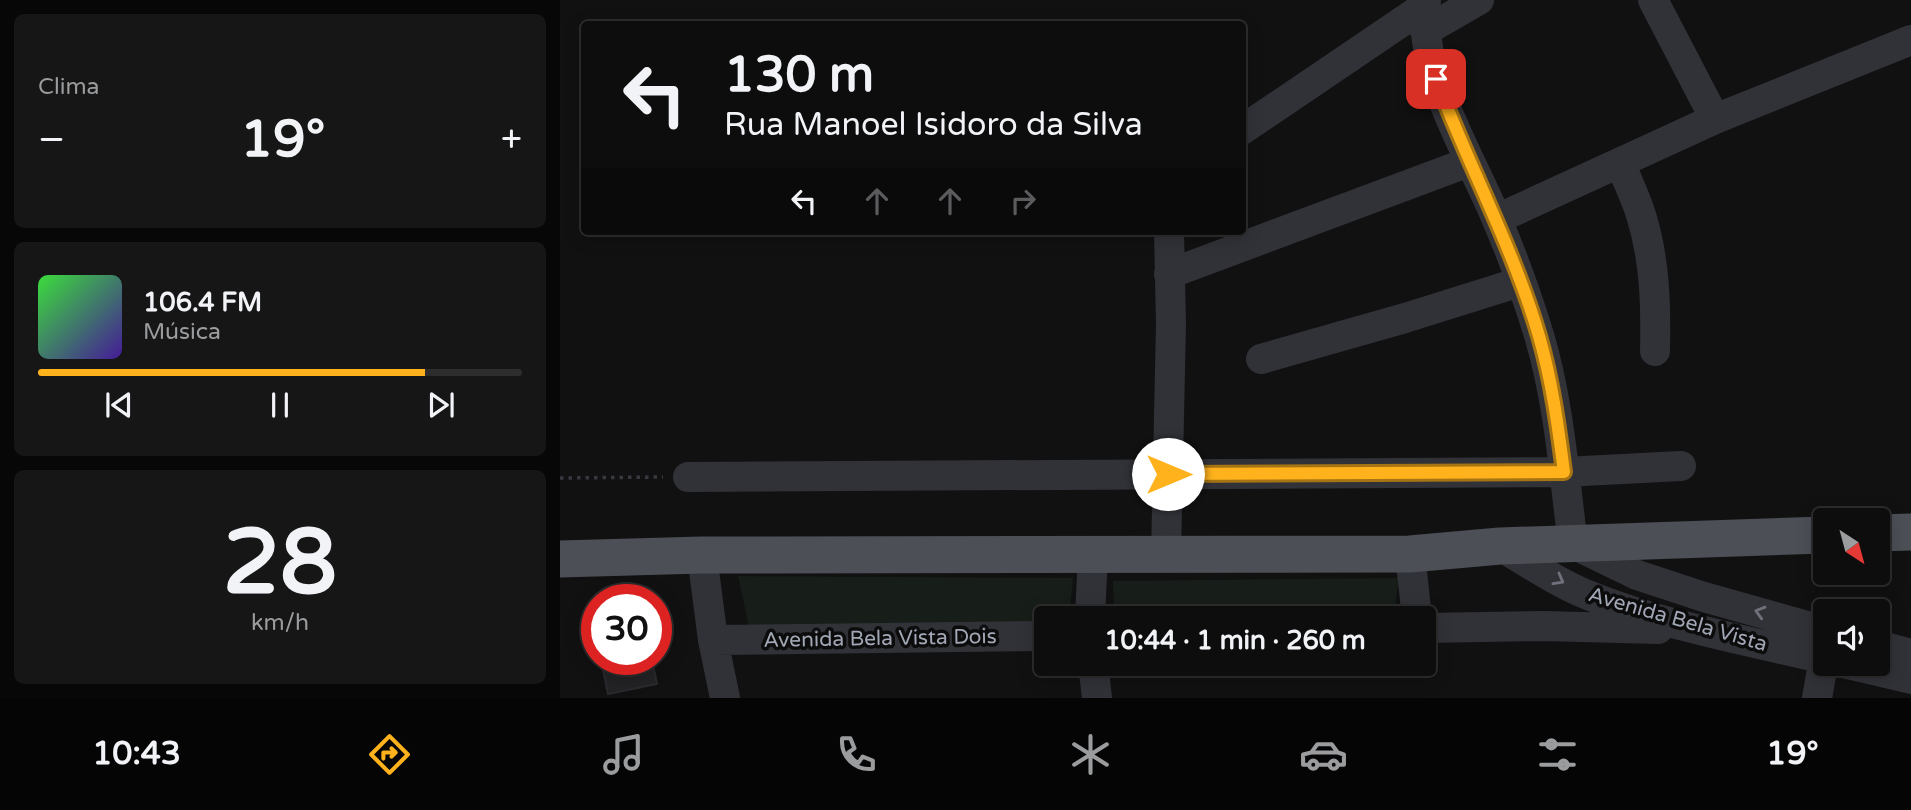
<!DOCTYPE html>
<html lang="pt">
<head>
<meta charset="utf-8">
<style>
	:root { --surface:#0d0d0e; --page:#161617; --text:#f1f3f6; --muted:#9a9c9e; --line:#2d2d2e; --accent:#ffb21c }
	body { margin:0; font-family:"Varela Round",sans-serif; background:var(--page); color:var(--text); height:100vh; display:flex; flex-direction:column; font-size:26px; white-space:nowrap }
	* { box-sizing:border-box; margin:0 }
	p { font-size:23px; color:var(--muted) }
	.icon { flex:none; width:38px; height:38px; fill:none; stroke:currentColor; stroke-width:2; stroke-linecap:round; stroke-linejoin:round }
	.map { position:relative; flex:1; overflow:hidden }
	.drawer { display:flex; flex-direction:column; gap:14px; padding:14px; background:#070708; width:560px }
	.drawer>* { flex:none }
	.guide { position:absolute; left:21px; top:21px; width:665px; height:214px; border-radius:7px; box-shadow:0 4px 18px #0003,0 0 0 2px var(--line); background:#0d0d0e; color:var(--text); overflow:hidden }
	.needle { width:46px; rotate:144deg }
	.buttons { position:absolute; left:1253px; top:508px; display:grid; gap:14px }
	.buttons a { display:grid; place-items:center; width:77px; height:77px; border-radius:7px; background:var(--surface); box-shadow:0 4px 18px #0003,0 0 0 2px var(--line); font-size:35px }
	.speed { position:absolute; left:21px; top:584px; display:flex; gap:14px; font-size:35px; font-weight:700; text-align:center }
	.speed>* { display:grid; place-content:center; width:91px; height:91px; border-radius:50%; background:var(--surface); box-shadow:0 4px 18px #0003,0 0 0 2px var(--line); line-height:1 }
	.speed .limit { border:10px solid #d22; background:#fff; color:#111 }
	.pin { position:absolute; display:grid; place-items:center; width:60px; height:60px; color:#fff; margin:-30px; border-radius:14px; box-shadow:0 4px 10px #0006 }
	.me { position:absolute; width:77px; margin:-38px; rotate:90deg; stroke-linejoin:round; filter:drop-shadow(0 0 5px #0008) }
	.turn { display:flex; align-items:center; gap:24px; height:147px; padding:0 28px; font-size:32px }
	.turn .icon { width:91px; height:91px; stroke-width:2.5 }
	.turn b { display:block; font-size:49px; line-height:60px }
	.lanes { display:flex; align-items:center; height:66px; padding:0 28px; background:#0003; justify-content:center; gap:35px; direction:ltr }
	.lanes .off { opacity:.35 }
	.big { font-size:52px; font-weight:800; line-height:1.1 }
	.drawer .tile { flex:1; display:flex; flex-direction:column; justify-content:center; gap:10px; min-width:0; padding:0 24px; border-radius:10px; background:var(--page) }
	.drawer .dial { align-items:center; gap:0 }
	.dial b { font-size:91px; line-height:1 }
	.song { display:flex; align-items:center; gap:21px }
	.cover { width:84px; height:84px; border-radius:10px; background:linear-gradient(135deg,hsl(120 70% 55%),hsl(260 70% 35%)) }
	.played { height:7px; border-radius:4px; background:linear-gradient(90deg,var(--accent) 80%,var(--line) 80%) }
	.keys { display:flex; justify-content:space-around; direction:ltr }
	.heat { display:flex; justify-content:space-between; align-items:center; font-size:38px; direction:ltr }
	.trip { position:absolute; left:474px; top:606px; width:402px; height:70px; border-radius:7px; background:var(--surface); box-shadow:0 4px 18px #0003,0 0 0 2px var(--line); font-weight:800; line-height:70px; text-align:center }
	.menu { display:flex; height:112px; justify-content:space-around; align-items:center; background:#050506; color:var(--muted) }
	.menu .icon { width:49px; height:49px }
	.menu .on { color:var(--accent) }
	.menu b { font-size:32px; color:var(--text) }
	main { display:flex; flex:1; min-height:0 }
	.map>svg:first-child { display:block }
	.green { fill:#171d18 }
	.building { fill:#232326; stroke:#2a2a2e; stroke-width:2 }
	.lines { fill:none; stroke-linecap:round; stroke-linejoin:round }
	.path { stroke:#37393f; stroke-width:3.5; stroke-dasharray:3.5 5; stroke-linecap:butt }
	.minor { stroke:#313238; stroke-width:30 }
	.major { stroke:#4d4f57; stroke-width:37 }
	.oneway { stroke:#6f727c }
	.route-casing { stroke:#a67412; stroke-width:18 }
	.route { stroke:#ffb21c; stroke-width:12 }
	.labels { text-anchor:middle; stroke-width:7; stroke-linejoin:round; paint-order:stroke }
	.street-label { font-size:21px; fill:#a1a7b4; stroke:#0c0c0d }
</style>
</head>
<body>
<main>
<section class="drawer">
<div class="tile"><p>Clima</p>
<div class="heat"><a>−</a><b class="big">19°</b><a>+</a></div>
</div>
<div class="tile">
<div class="song"><i class="cover"></i><div><b>106.4 FM</b><p>Música</p></div></div>
<div class="played"></div>
<div class="keys"><svg class="icon" aria-label="previous" viewBox="0 0 24 24"><path d="M18 5L8 12l10 7zM5 5v14"/></svg><svg class="icon" aria-label="pause" viewBox="0 0 24 24"><path d="M8 5v14M16 5v14"/></svg><svg class="icon" aria-label="next" viewBox="0 0 24 24"><path d="M6 5l10 7-10 7zM19 5v14"/></svg></div>
</div>
<div class="tile dial"><b>28</b><p>km/h</p></div>
</section>
<div class="map">
<svg width="1351" height="698" viewBox="0 0 1351 698">
	<rect width="100%" height="100%" fill="#111112"/>
	<path class="green" d="M178,576L513,578L509,618H486V621L190,632Z
		M839,578L834,614L554,613L553,581Z"/>
	<path class="building" d="M41,660H92L97,684L48,694Z"/>
	<g class="lines">
		<path class="path" d="M0,478L103,477"/>
		<path class="minor" d="M866,0C858,76 909,152 937,220C953,257 967,296 979,335C999,402 1004,474 1013,544L1077,575L1144,597L1265,631
			M1093,0L1155,119
			M865,31L919,0
			M682,130L865,6
			M1061,164C1067,181 1076,198 1081,215C1095,260 1096,305 1095,351
			M937,219L1155,119L1351,40
			M609,274L909,162
			M701,359L845,318L960,282
			M128,477L1004,472L1121,466
			M940,546C967,562 994,581 1023,593C1097,624 1188,641 1265,659
			M850,554L857,618
			M142,555L153,640L165,698
			M606,555L611,324L609,231
			M530,618L533,554
			M864,628L984,626L1098,629
			M153,640L486,636
			M1318,645L1351,654
			M533,663L537,698
			M1283,663L1351,679
			M1257,698L1264,659"/>
		<path class="major" d="M1318,533L1351,532
			M0,559L142,555L850,554L940,546L1265,535"/>
	</g>
	<defs><path id="oneway-chevron" d="M-2-3.5L2.5 0L-2 3.5" fill="none" stroke-width="1.6" stroke-linecap="round" stroke-linejoin="round" transform="scale(1.75)"/></defs>
	<g class="oneway">
		<use href="#oneway-chevron" transform="translate(999 580) rotate(29)"/>
		<use href="#oneway-chevron" transform="translate(1200 612) rotate(-164)"/>
	</g>
	<g class="lines">
		<g class="route-casing">
			<path id="route" d="M608,474L1004,472C998,426 992,381 979,336C953,247 908,165 876,79"/>
		</g>
		<use href="#route" class="route"/>
	</g>
	<g class="labels">
		<g class="street-label">
			<text transform="translate(1118 619) rotate(16)" y="7">Avenida Bela Vista</text>
			<text transform="translate(320 638) rotate(-1)" y="7">Avenida Bela Vista Dois</text>
		</g>
	</g>
</svg>
<div class="buttons">
<a><svg class="needle" viewBox="-14 -14 28 28"><path d="M0-13l5 13h-10z" fill="#e53935"/><path d="M0 13l5-13h-10z" fill="#9a9c9e"/></svg></a>
<a><svg class="icon" aria-label="sound" viewBox="0 0 24 24"><path d="M4 9h4l5-4v14l-5-4H4zM17 9q2 3 0 6"/></svg></a>
</div>
<div class="speed"><div class="limit">30</div></div>
<div class="pin" style="left:876px;top:79px;background:#d93025"><svg class="icon" aria-label="arrive" viewBox="0 0 24 24"><path d="M6 21V4h12l-3 4 3 4H6"/></svg></div>
<svg class="me" style="left:608px;top:474px" viewBox="-20 -20 40 40"><circle r="19" fill="#fff"/><path d="M0-13L10 11 0 6-10 11z" fill="#ffb21c"/></svg>
<div class="trip">10:44 · 1 min · 260 m</div>
<div class="guide">
<div class="turn"><svg class="icon" aria-label="left" viewBox="0 0 24 24"><path d="M17 20v-9H6M10 6l-5 5 5 5"/></svg><div><b>130 m</b>Rua Manoel Isidoro da Silva</div></div>
<div class="lanes"><svg class="icon" aria-label="left" viewBox="0 0 24 24"><path d="M17 20v-9H6M10 6l-5 5 5 5"/></svg><svg class="icon off" aria-label="ahead" viewBox="0 0 24 24"><path d="M12 20V5M6 11l6-6 6 6"/></svg><svg class="icon off" aria-label="ahead" viewBox="0 0 24 24"><path d="M12 20V5M6 11l6-6 6 6"/></svg><svg class="icon off" aria-label="right" viewBox="0 0 24 24"><path d="M7 20v-9h11M14 6l5 5-5 5"/></svg></div>
</div>
</div>
</main>
<nav class="menu">
<b>10:43</b>
<svg class="icon on" aria-label="directions" viewBox="0 0 24 24"><path d="M12 3l9 9-9 9-9-9zM9 14v-3h6M13 9l2 2-2 2"/></svg>
<svg class="icon" aria-label="music" viewBox="0 0 24 24"><path d="M9 18V5l10-2v13"/><circle cx="6" cy="18" r="3"/><circle cx="16" cy="16" r="3"/></svg>
<svg class="icon" aria-label="phone" viewBox="0 0 24 24"><path d="M5 4h4l2 5-3 2q2 4 5 5l2-3 5 2v4C11 20 4 13 5 4z"/></svg>
<svg class="icon" aria-label="climate" viewBox="0 0 24 24"><path d="M12 3v18M4 7l16 10M4 17L20 7"/></svg>
<svg class="icon" aria-label="car" viewBox="0 0 24 24"><path d="M5 17H2v-5l4-1 3-4h7l3 4 3 1v5h-3M9 17h6M6 11h13"/><circle cx="7" cy="17" r="2"/><circle cx="17" cy="17" r="2"/></svg>
<svg class="icon" aria-label="filters" viewBox="0 0 24 24"><path d="M4 7h16M4 17h16"/><circle cx="9" cy="7" r="2"/><circle cx="15" cy="17" r="2"/></svg>
<b>19°</b>
</nav>
</body>
</html>
